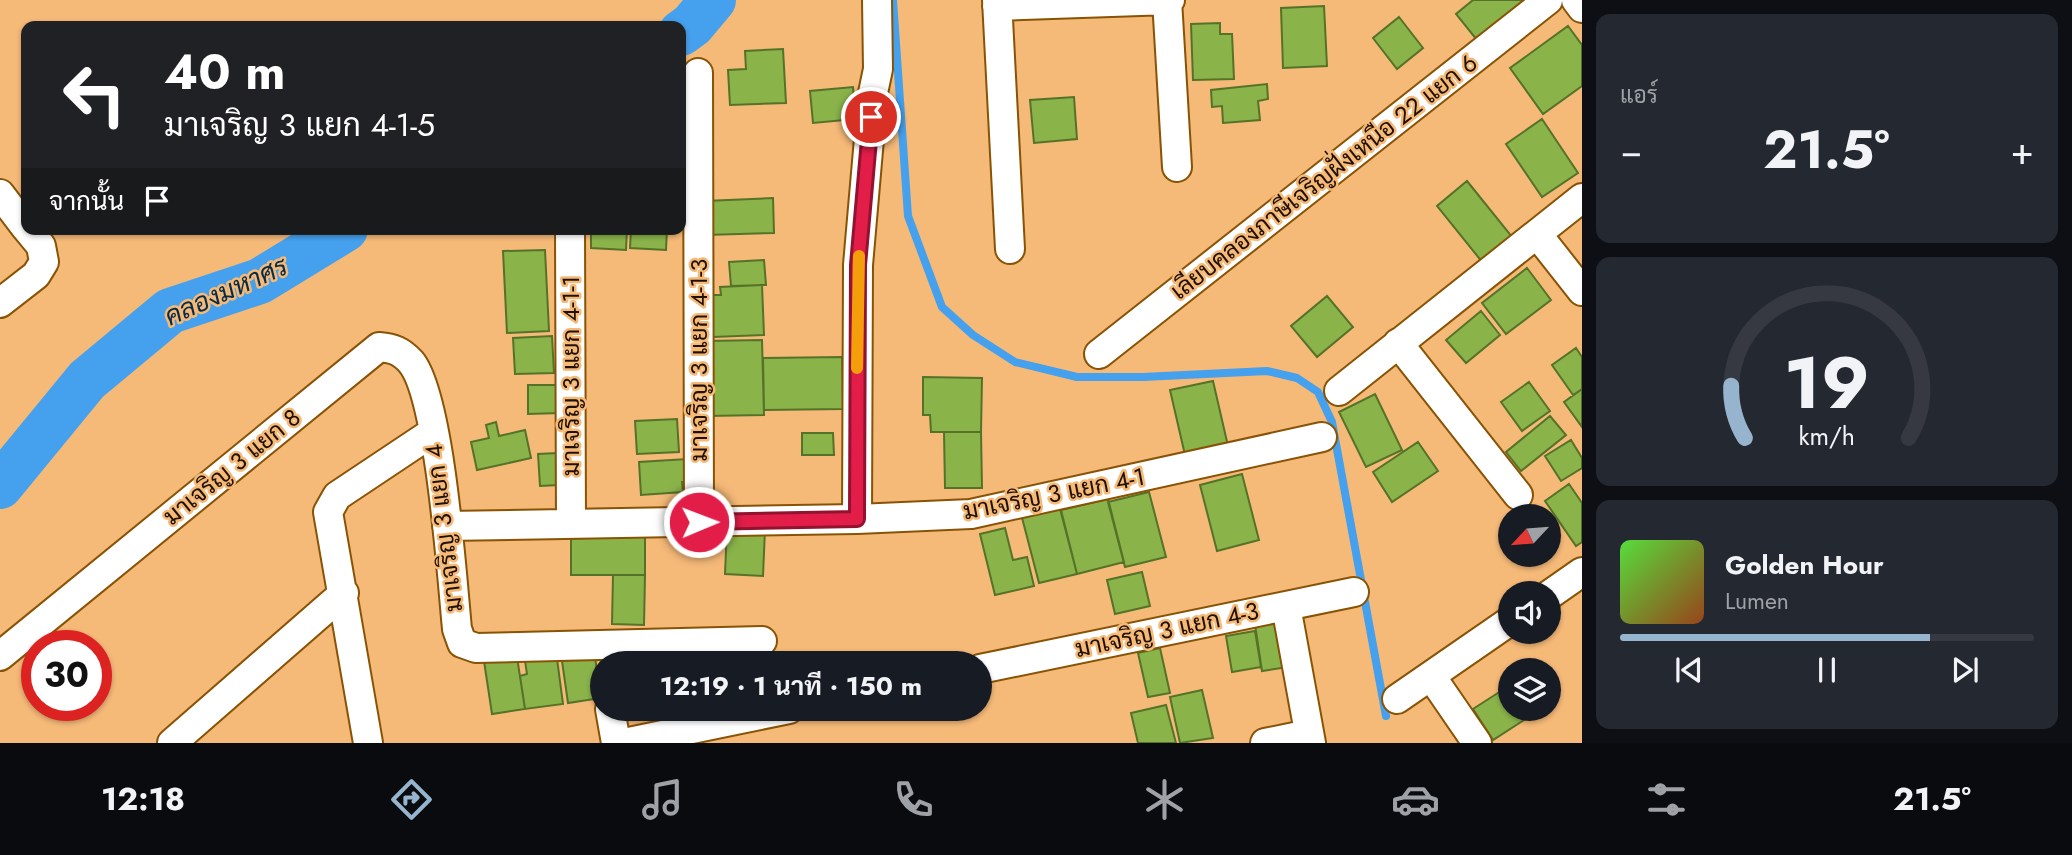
<!DOCTYPE html>
<html lang="th">
<head>
<meta charset="utf-8">
<style>
	:root { --surface:#171b24; --page:#242831; --text:#f1f3f6; --muted:#9ea1a6; --line:#363941; --accent:#96b4ce }
	body { margin:0; font-family:Jost,Sarabun,sans-serif; background:var(--page); color:var(--text); height:100vh; display:flex; flex-direction:column; font-size:26px; white-space:nowrap }
	* { box-sizing:border-box; margin:0 }
	p { font-size:23px; color:var(--muted) }
	.icon { flex:none; width:38px; height:38px; fill:none; stroke:currentColor; stroke-width:2; stroke-linecap:round; stroke-linejoin:round }
	.map { position:relative; flex:1; overflow:hidden }
	.details { display:flex; flex-direction:column; gap:14px; padding:14px; background:#0d0f14; width:490px }
	.details>* { flex:none }
	.guide { position:absolute; left:21px; top:21px; width:665px; height:214px; border-radius:14px; box-shadow:0 2px 5px #0004; background:#202124; color:#fff; overflow:hidden }
	.needle { width:46px; rotate:244deg }
	.buttons { position:absolute; left:1498px; top:504px; display:grid; gap:14px }
	.buttons a { display:grid; place-items:center; width:63px; height:63px; border-radius:50%; background:var(--surface); box-shadow:0 2px 5px #0004; font-size:35px }
	.speed { position:absolute; left:21px; top:630px; display:flex; gap:14px; font-size:35px; font-weight:700; text-align:center }
	.speed>* { display:grid; place-content:center; width:91px; height:91px; border-radius:50%; background:var(--surface); box-shadow:0 2px 5px #0004; line-height:1 }
	.speed .limit { border:10px solid #d22; background:#fff; color:#111 }
	.pin { position:absolute; display:grid; place-items:center; width:60px; height:60px; color:#fff; margin:-30px; border:4px solid #fff; border-radius:50%; box-shadow:0 2px 7px #0007 }
	.me { position:absolute; width:77px; margin:-38px; rotate:89deg; stroke-linejoin:round; filter:drop-shadow(0 0 5px #0008) }
	.turn { display:flex; align-items:center; gap:24px; height:147px; padding:0 28px; font-size:32px }
	.turn .icon { width:91px; height:91px; stroke-width:2.5 }
	.turn b { display:block; font-size:49px; line-height:60px }
	.then { display:flex; align-items:center; height:66px; padding:0 28px; background:#0003; gap:14px; font-size:26px }
	.big { font-size:52px; font-weight:700; line-height:1.1 }
	.details .card { flex:1; display:flex; flex-direction:column; justify-content:center; gap:10px; min-width:0; padding:0 24px; border-radius:14px; background:var(--page) }
	.details .dial { align-items:center; gap:0 }
	.dial svg { height:182px; overflow:visible; fill:none; stroke:var(--line); stroke-width:7; stroke-linecap:round; text-anchor:middle }
	.dial text { fill:var(--text); stroke:none }
	.song { display:flex; align-items:center; gap:21px }
	.cover { width:84px; height:84px; border-radius:10px; background:linear-gradient(135deg,hsl(110 70% 55%),hsl(20 70% 35%)) }
	.played { height:7px; border-radius:4px; background:linear-gradient(90deg,var(--accent) 75%,var(--line) 75%) }
	.keys { display:flex; justify-content:space-around; direction:ltr }
	.heat { display:flex; justify-content:space-between; align-items:center; font-size:38px; direction:ltr }
	.trip { position:absolute; left:590px; top:651px; width:402px; height:70px; border-radius:35px; background:var(--surface); box-shadow:0 2px 5px #0004; font-weight:700; line-height:70px; text-align:center }
	.tabs { display:flex; height:112px; justify-content:space-around; align-items:center; background:#090b0e; color:var(--muted) }
	.tabs .icon { width:49px; height:49px }
	.tabs .selected { color:var(--accent) }
	.tabs b { font-size:32px; color:var(--text) }
	main { display:flex; flex:1; min-height:0 }
	.map>svg:first-child { display:block }
	.lines { fill:none; stroke-linecap:round; stroke-linejoin:round }
	.stream { stroke:#45a0ed; stroke-width:8 }
	.river { stroke:#45a0ed; stroke-width:46 }
	.building { fill:#8ab44a; stroke:#567228; stroke-width:2 }
	.minor-casing { stroke:#885304; stroke-width:32 }
	.minor { stroke:#fff; stroke-width:28 }
	.route-casing { stroke:#92132f; stroke-width:18 }
	.route { stroke:#e11d48; stroke-width:12 }
	.slow { stroke:#f59e0b; stroke-width:12 }
	.labels { text-anchor:middle; stroke-width:5; stroke-linejoin:round; paint-order:stroke }
	.street-label { font-size:24px; fill:#201000; stroke:#f5b978 }
	.water-label { font-size:26px; font-style:italic; fill:#062c4a; stroke:#f5b978 }
</style>
</head>
<body>
<main>
<div class="map">
<svg width="1582" height="743" viewBox="0 0 1582 743">
	<rect width="100%" height="100%" fill="#f5b978"/>
	<g class="lines">
		<path class="stream" d="M893,0L908,216L942,307L973,335L1015,362L1077,377H1143L1267,371L1297,378L1318,392L1332,422L1386,716"/>
		<path class="river" d="M681,33L692,25L713,0
			M0,486L87,380L170,311L260,281L345,229"/>
	</g>
	<path class="building" d="M1473,0H1534L1481,45L1456,14Z
		M1324,6L1327,66L1283,68L1281,8Z
		M1399,17L1423,48L1397,69L1373,38Z
		M1220,23V34H1232L1234,79L1193,80L1191,24Z
		M1568,26L1582,45V86L1543,114L1510,68Z
		M783,49L786,103L730,105L728,70L746,69L745,51Z
		M1267,84L1268,99L1258,101L1260,120L1223,123L1222,106L1212,107L1211,90Z
		M853,87L855,119L813,123L810,91Z
		M1074,97L1077,139L1034,143L1030,100Z
		M1542,119L1578,173L1542,197L1506,144Z
		M1467,181L1513,238L1483,263L1437,206Z
		M773,198L774,233L706,235L705,201Z
		M591,229H627L626,250L591,248Z
		M631,229H667L666,250L630,248Z
		M545,250L549,331L507,333L503,251Z
		M764,260L766,285L731,286L729,262Z
		M1527,268L1551,300L1506,334L1482,303Z
		M762,285L764,335L713,337L712,295H721L720,287Z
		M1327,296L1353,327L1317,357L1291,326Z
		M1481,311L1500,335L1466,363L1446,340Z
		M552,336L554,373L515,374L513,338Z
		M762,340L764,415L707,416L705,341Z
		M1576,348L1582,357V389L1573,395L1552,365Z
		M842,357L843,409L764,410L763,358Z
		M923,377L982,378L981,432H931L930,415H923Z
		M1213,381L1228,446L1185,455L1170,390Z
		M1529,382L1550,411L1522,431L1501,402Z
		M528,385H560V413L528,414Z
		M1582,389V427L1564,402Z
		M1375,394L1402,450L1366,467L1339,412Z
		M1550,416L1566,435L1521,471L1506,452Z
		M677,419L679,452L637,454L635,421Z
		M496,422L499,436L525,430L531,458L477,470L471,442L489,438L486,425Z
		M944,432H981L982,488H945Z
		M802,433H833L834,455H802Z
		M1571,440L1582,458V468L1561,481L1545,456Z
		M1418,442L1438,471L1392,502L1373,472Z
		M557,453L559,485L540,486L538,454Z
		M687,459L689,482H682L683,492L641,495L639,462Z
		M1242,474L1259,540L1217,551L1200,485Z
		M1569,484L1582,503V542L1576,546L1545,501Z
		M1149,492L1166,557L1125,567L1108,502Z
		M1108,499L1124,562L1077,574L1061,510Z
		M1058,501L1077,574L1039,583L1020,510Z
		M727,527L765,529L763,576L725,574Z
		M1005,528L1013,560L1027,557L1034,586L995,595L980,534Z
		M571,531H645V575H571Z
		M1142,572L1150,606L1115,614L1107,580Z
		M613,575H645L644,625L612,624Z
		M1279,614L1288,667L1262,671L1254,618Z
		M1255,631L1261,667L1232,672L1226,636Z
		M764,647L767,663H733L731,652Z
		M1160,648L1170,693L1148,697L1138,653Z
		M653,649L655,663H620L618,655Z
		M731,650L733,663H697L696,656Z
		M556,651L563,704L525,709L520,676L527,674L525,661Z
		M517,657L525,709L492,714L484,661Z
		M595,657L601,698L568,703L562,661Z
		M1504,689L1510,698V709H1517L1524,720L1493,740L1473,709Z
		M1202,690L1213,738L1180,743L1170,697Z
		M1166,705L1176,743H1138L1131,713Z
		M627,709H662L663,714L629,720Z"/>
	<g class="lines">
		<g class="minor-casing">
			<path id="minor" d="M997,0L1010,249
				M1167,0L1177,167
				M1576,0L1582,8
				M997,6L1170,0
				M698,73L699,522
				M0,194L26,228
				M570,229L571,524
				M1537,234L1582,291
				M0,303L36,275L44,262L41,246L27,229
				M1398,343L1518,495
				M1099,354L1548,0
				M1339,391L1582,198
				M857,519L858,265L873,93L878,69L877,0
				M447,526L857,519L971,514L1322,437
				M1549,595L1582,572
				M1286,606L1311,743
				M0,656L379,347C393,348 401,351 411,362C440,397 452,578 457,629L462,643L476,648L762,641
				M980,669L1354,592
				M1431,676L1477,743
				M1397,699L1510,621
				M610,709L616,743
				M172,743L344,593
				M368,743L328,512L337,496L433,432
				M624,743L789,709
				M1265,743L1309,734"/>
		</g>
		<use href="#minor" class="minor"/>
	</g>
	<g class="lines">
		<g class="route-casing">
			<path id="route" d="M699,522L857,519L858,265L871,117"/>
		</g>
		<use href="#route" class="route"/>
		<path class="slow" d="M857,368L859,256"/>
	</g>
	<g class="labels">
		<g class="street-label">
			<text transform="translate(1324 177) rotate(-38)" y="8">เลียบคลองภาษีเจริญฝั่งเหนือ 22 แยก 6</text>
			<text transform="translate(699 360) rotate(-90)" y="8">มาเจริญ 3 แยก 4-1-3</text>
			<text transform="translate(571 376) rotate(-90)" y="8">มาเจริญ 3 แยก 4-1-1</text>
			<text transform="translate(232 467) rotate(-39)" y="8">มาเจริญ 3 แยก 8</text>
			<text transform="translate(1054 494) rotate(-11)" y="8">มาเจริญ 3 แยก 4-1</text>
			<text transform="translate(444 528) rotate(-97)" y="8">มาเจริญ 3 แยก 4</text>
			<text transform="translate(1167 630) rotate(-12)" y="8">มาเจริญ 3 แยก 4-3</text>
		</g>
		<g class="water-label">
			<text transform="translate(226 291) rotate(-24)" y="9">คลองมหาศร</text>
		</g>
	</g>
</svg>
<div class="buttons">
<a><svg class="needle" viewBox="-14 -14 28 28"><path d="M0-13l5 13h-10z" fill="#e53935"/><path d="M0 13l5-13h-10z" fill="#9ea1a6"/></svg></a>
<a><svg class="icon" aria-label="sound" viewBox="0 0 24 24"><path d="M4 9h4l5-4v14l-5-4H4zM17 9q2 3 0 6"/></svg></a>
<a><svg class="icon" aria-label="layers" viewBox="0 0 24 24"><path d="M12 4l9 5-9 5-9-5zM3 14l9 5 9-5"/></svg></a>
</div>
<div class="speed"><div class="limit">30</div></div>
<div class="pin" style="left:871px;top:117px;background:#d93025"><svg class="icon" aria-label="arrive" viewBox="0 0 24 24"><path d="M6 21V4h12l-3 4 3 4H6"/></svg></div>
<svg class="me" style="left:699px;top:522px" viewBox="-20 -20 40 40"><circle r="17" fill="#e11d48" stroke="#fff" stroke-width="3"/><path d="M0-11L8 9 0 5-8 9z" fill="#fff"/></svg>
<div class="trip">12:19 · 1 นาที · 150 m</div>
<div class="guide">
<div class="turn"><svg class="icon" aria-label="left" viewBox="0 0 24 24"><path d="M17 20v-9H6M10 6l-5 5 5 5"/></svg><div><b>40 m</b>มาเจริญ 3 แยก 4-1-5</div></div>
<div class="then">จากนั้น<svg class="icon" aria-label="arrive" viewBox="0 0 24 24"><path d="M6 21V4h12l-3 4 3 4H6"/></svg></div>
</div>
</div>
<section class="details">
<div class="card"><p>แอร์</p>
<div class="heat"><a>−</a><b class="big">21.5°</b><a>+</a></div>
</div>
<div class="card dial"><svg viewBox="0 0 100 80">
<path d="M14 69A42 42 0 1 1 86 69"/>
<path d="M14 69A42 42 0 0 1 8 46" stroke="#96b4ce"/>
<text x="50" y="56" font-size="32" font-weight="700">19</text>
<text x="50" y="72" font-size="11">km/h</text>
</svg></div>
<div class="card">
<div class="song"><i class="cover"></i><div><b>Golden Hour</b><p>Lumen</p></div></div>
<div class="played"></div>
<div class="keys"><svg class="icon" aria-label="previous" viewBox="0 0 24 24"><path d="M18 5L8 12l10 7zM5 5v14"/></svg><svg class="icon" aria-label="pause" viewBox="0 0 24 24"><path d="M8 5v14M16 5v14"/></svg><svg class="icon" aria-label="next" viewBox="0 0 24 24"><path d="M6 5l10 7-10 7zM19 5v14"/></svg></div>
</div>
</section>
</main>
<nav class="tabs">
<b>12:18</b>
<svg class="icon selected" aria-label="directions" viewBox="0 0 24 24"><path d="M12 3l9 9-9 9-9-9zM9 14v-3h6M13 9l2 2-2 2"/></svg>
<svg class="icon" aria-label="music" viewBox="0 0 24 24"><path d="M9 18V5l10-2v13"/><circle cx="6" cy="18" r="3"/><circle cx="16" cy="16" r="3"/></svg>
<svg class="icon" aria-label="phone" viewBox="0 0 24 24"><path d="M5 4h4l2 5-3 2q2 4 5 5l2-3 5 2v4C11 20 4 13 5 4z"/></svg>
<svg class="icon" aria-label="climate" viewBox="0 0 24 24"><path d="M12 3v18M4 7l16 10M4 17L20 7"/></svg>
<svg class="icon" aria-label="car" viewBox="0 0 24 24"><path d="M5 17H2v-5l4-1 3-4h7l3 4 3 1v5h-3M9 17h6M6 11h13"/><circle cx="7" cy="17" r="2"/><circle cx="17" cy="17" r="2"/></svg>
<svg class="icon" aria-label="filters" viewBox="0 0 24 24"><path d="M4 7h16M4 17h16"/><circle cx="9" cy="7" r="2"/><circle cx="15" cy="17" r="2"/></svg>
<b>21.5°</b>
</nav>
</body>
</html>
